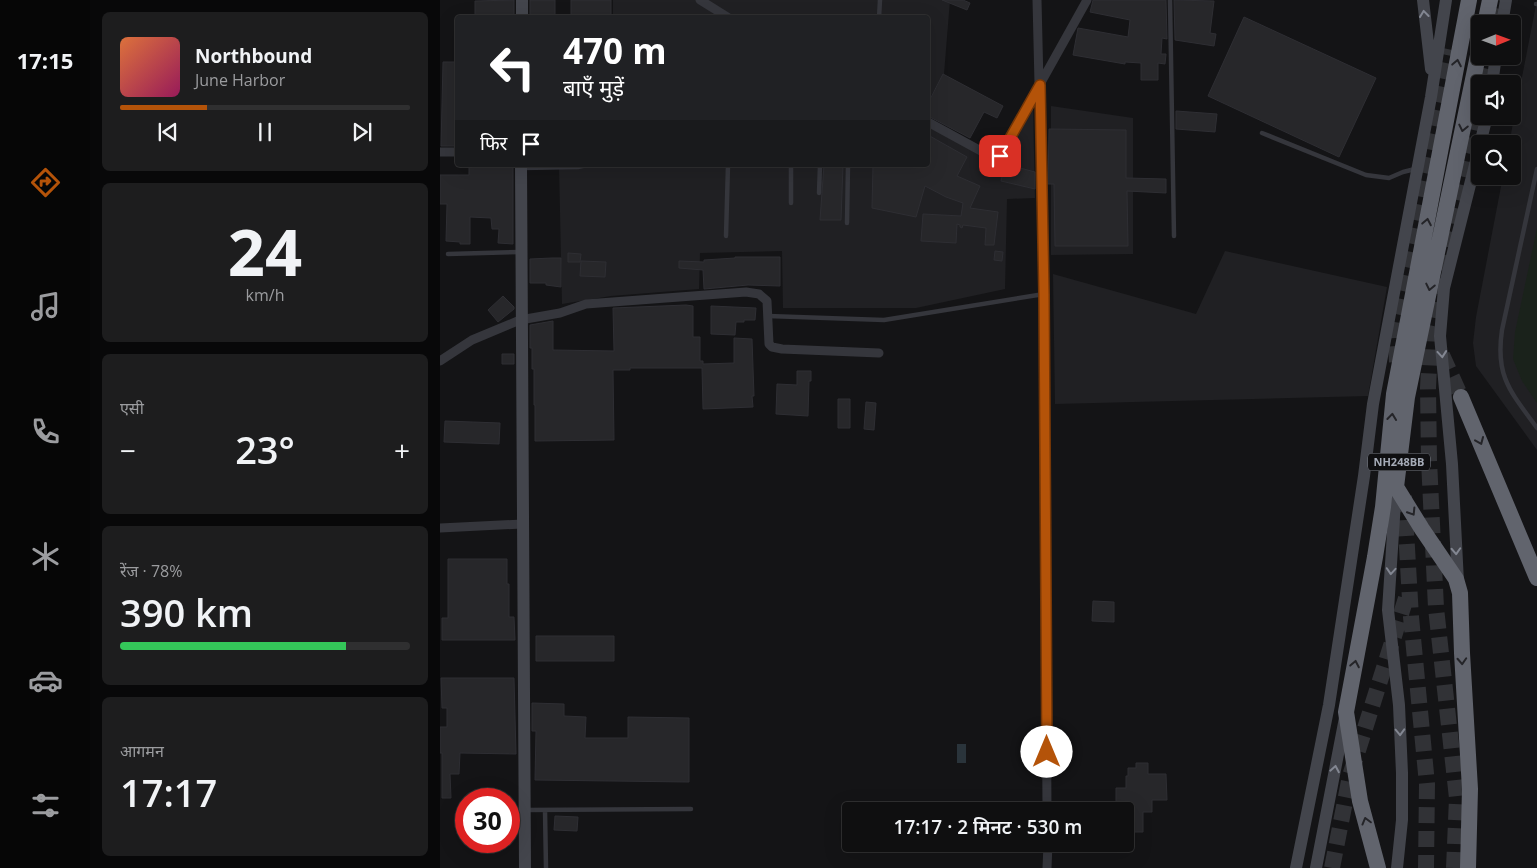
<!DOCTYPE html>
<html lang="hi">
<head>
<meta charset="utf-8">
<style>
	:root { --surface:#0f0f10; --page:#1d1d1e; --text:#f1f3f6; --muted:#9b9c9f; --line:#2f2f30; --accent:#b45309 }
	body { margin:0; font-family:"Open Sans","Noto Sans Devanagari",sans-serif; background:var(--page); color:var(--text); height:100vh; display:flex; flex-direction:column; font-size:19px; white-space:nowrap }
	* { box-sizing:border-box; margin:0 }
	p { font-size:16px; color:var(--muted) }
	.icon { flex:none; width:28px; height:28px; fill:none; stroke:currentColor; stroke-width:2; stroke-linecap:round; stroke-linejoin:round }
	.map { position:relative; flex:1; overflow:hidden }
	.sheet { display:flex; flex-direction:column; gap:12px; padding:12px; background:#080809; width:350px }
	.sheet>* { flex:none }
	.top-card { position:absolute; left:15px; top:15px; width:475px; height:152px; border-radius:5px; box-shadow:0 5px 20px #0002,0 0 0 1px var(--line); background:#202124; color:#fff; overflow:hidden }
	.needle { width:32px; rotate:89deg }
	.controls { position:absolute; left:1031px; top:15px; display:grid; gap:10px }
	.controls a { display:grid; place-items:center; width:50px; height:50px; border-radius:5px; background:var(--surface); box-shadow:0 5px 20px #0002,0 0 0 1px var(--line); font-size:25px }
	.speed { position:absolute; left:15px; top:788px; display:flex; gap:10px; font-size:25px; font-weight:700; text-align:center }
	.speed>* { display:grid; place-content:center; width:65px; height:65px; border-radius:50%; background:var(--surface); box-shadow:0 5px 20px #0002,0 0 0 1px var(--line); line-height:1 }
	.speed .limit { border:8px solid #d22; background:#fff; color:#111 }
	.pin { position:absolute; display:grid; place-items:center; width:42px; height:42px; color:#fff; margin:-21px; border-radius:10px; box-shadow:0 2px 8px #0006 }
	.me { position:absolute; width:55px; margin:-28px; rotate:0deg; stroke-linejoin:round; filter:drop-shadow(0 0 4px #0008) }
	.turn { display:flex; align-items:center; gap:18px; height:105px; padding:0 25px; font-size:22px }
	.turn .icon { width:65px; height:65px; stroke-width:2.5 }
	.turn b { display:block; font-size:35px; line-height:42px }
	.then { display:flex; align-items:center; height:48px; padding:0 25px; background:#0003; gap:10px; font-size:19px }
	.big { font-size:38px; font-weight:600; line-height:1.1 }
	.sheet .card { flex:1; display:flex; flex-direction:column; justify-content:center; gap:8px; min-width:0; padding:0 18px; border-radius:8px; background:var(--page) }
	.sheet .dial { align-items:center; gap:0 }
	.dial b { font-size:65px; line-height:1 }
	.song { display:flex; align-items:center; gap:15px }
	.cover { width:60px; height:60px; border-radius:8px; background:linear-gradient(135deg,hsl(20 70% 55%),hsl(330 70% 35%)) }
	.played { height:5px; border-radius:2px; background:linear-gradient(90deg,var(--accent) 30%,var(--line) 30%) }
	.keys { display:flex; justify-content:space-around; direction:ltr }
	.heat { display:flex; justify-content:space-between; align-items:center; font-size:28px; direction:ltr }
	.charge { height:8px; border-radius:4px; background:linear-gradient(90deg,#34c759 78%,var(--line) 0) }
	.trip { position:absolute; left:402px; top:802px; width:292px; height:50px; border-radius:5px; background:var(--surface); box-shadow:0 5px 20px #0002,0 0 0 1px var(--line); font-weight:600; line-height:50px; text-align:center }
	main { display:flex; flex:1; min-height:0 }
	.dock { display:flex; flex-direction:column; width:90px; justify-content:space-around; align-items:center; background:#060606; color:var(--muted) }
	.dock .icon { width:35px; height:35px }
	.dock .selected { color:var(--accent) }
	.dock b { font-size:22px; color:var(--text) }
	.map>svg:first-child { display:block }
	.built { fill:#202023 }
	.green { fill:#1a221b }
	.water { fill:#2a343b }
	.building { fill:#27272a; stroke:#2e2e33 }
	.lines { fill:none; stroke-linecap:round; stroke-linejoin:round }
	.highway-tunnel { stroke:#313236; stroke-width:16; stroke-dasharray:16 8; stroke-linecap:butt }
	.lane { stroke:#35363c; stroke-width:4.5 }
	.street { stroke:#35363c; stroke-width:9 }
	.secondary { stroke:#43454c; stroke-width:12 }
	.highway { stroke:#61646d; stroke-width:16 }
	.oneway { stroke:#838792 }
	.oneway2 { stroke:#242428 }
	.route-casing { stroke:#753606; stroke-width:12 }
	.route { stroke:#b45309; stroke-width:9 }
	.labels { text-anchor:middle; stroke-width:5; stroke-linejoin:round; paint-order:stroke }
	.shield { fill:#0f0f11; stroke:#787c85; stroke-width:1 }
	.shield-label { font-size:11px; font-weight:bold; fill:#a5abb7 }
</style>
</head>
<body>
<main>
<nav class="dock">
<b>17:15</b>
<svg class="icon selected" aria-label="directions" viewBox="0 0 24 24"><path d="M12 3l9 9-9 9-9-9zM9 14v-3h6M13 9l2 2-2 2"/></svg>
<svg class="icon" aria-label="music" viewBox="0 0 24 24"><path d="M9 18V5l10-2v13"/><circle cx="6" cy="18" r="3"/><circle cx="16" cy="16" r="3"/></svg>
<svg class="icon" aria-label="phone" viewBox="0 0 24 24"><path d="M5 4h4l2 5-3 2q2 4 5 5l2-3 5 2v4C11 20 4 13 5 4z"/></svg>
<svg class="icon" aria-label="climate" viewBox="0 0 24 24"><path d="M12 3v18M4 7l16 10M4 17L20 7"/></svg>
<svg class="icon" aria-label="car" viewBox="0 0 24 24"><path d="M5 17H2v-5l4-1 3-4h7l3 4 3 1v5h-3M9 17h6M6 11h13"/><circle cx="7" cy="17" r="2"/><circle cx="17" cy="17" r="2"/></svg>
<svg class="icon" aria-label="filters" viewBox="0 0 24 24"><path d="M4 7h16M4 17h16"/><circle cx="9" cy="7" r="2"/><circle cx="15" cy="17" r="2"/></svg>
</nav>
<section class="sheet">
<div class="card">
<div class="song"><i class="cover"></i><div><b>Northbound</b><p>June Harbor</p></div></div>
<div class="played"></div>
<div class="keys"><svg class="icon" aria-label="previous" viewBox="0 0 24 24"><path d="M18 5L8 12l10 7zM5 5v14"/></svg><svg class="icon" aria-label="pause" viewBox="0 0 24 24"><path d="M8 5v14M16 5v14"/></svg><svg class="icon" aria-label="next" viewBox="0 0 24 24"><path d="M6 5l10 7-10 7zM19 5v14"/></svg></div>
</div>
<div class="card dial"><b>24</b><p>km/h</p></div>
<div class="card"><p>एसी</p>
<div class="heat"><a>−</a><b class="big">23°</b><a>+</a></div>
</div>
<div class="card"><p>रेंज · 78%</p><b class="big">390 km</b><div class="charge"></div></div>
<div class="card"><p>आगमन</p><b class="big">17:17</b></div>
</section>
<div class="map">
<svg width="1097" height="868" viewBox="0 0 1097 868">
	<rect width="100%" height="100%" fill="#141416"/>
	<path class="built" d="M173,0H510L504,74L488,101V18H173Z
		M1097,0V450L1036,366L1033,343L1036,317L1063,176H1072V144H1069Z
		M611,106L693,118V254L611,255Z
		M593,107L595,198L567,199L565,289L476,308H343L342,251L260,253L259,289L171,296L122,304L119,165H488V126L560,167Z
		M785,251L947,287L928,396L615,404L613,274L756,314Z"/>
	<path class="green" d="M1097,228V403L1082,381L1073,359L1075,332Z"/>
	<path class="water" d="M517,744H526V763H517Z"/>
	<path class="building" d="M74,0V18H35V1Z
		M90,0H115V18H90Z
		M131,0H171V18H131Z
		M502,0H523L530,3L527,10Z
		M653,0H726L727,39L722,38L721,54H726L725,64L718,63V80H701V63L685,62V64L633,55L638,28L688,37L690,20L650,12Z
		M734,0L774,1L770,33L776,34L774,46L735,40Z
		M804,17L936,78L899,157L768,96Z
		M3,62H18V146H1Z
		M503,74L563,106L557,118L544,112L530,138L488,116V103Z
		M736,111L777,114L775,132L736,129Z
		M609,129L686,130V178L726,179V193L687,191L688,246H615L614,184H608Z
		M488,135L527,157L517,176L540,186L530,208L558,212L554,245H545L546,228L523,225L522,228L520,227V225L517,224L516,243L481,241L483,214L521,216L523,203L506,197L485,186L476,217L432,208L433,165H488Z
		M565,164L595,172V189L561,181Z
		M29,165H73V244L58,243L59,229H52L51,218L30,217V244H20V242L6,241L7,204H0V175H29Z
		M384,165H403L401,220H380Z
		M555,251L563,252L562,261L554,260Z
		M128,253L141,254L140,262H128Z
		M295,257H340V286L308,285L264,289L263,270L239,268V261L264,262V260L295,258Z
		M112,258H121V287L106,285V283H90V259Z
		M141,261L166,262L165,277L140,276Z
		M63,296L74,307V309L58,322L48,310Z
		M246,305L253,306V337H260V361H263V364L294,363V338L312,339L314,396H312L313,407L263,409L262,368H190V370H173L174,440L95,441V405H94V369H92V348H90V325L113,321V350L174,351L173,308Z
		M271,306L316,308L315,320H304V322H296L295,335L271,334Z
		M62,354H74V364H62Z
		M357,371H371V381H369L368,416L336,414L337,384L357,385Z
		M398,399H410V428H398Z
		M426,402L436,403L434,430L424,429Z
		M5,421L60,423L59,444L4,442Z
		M8,559H67V584H69V617H74L75,640H2V618H8Z
		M653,601L674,602V622L652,621Z
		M96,636H174V661H96Z
		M1,678H74L76,754L20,753L19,774H10L11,798H2V753H0V727H7V708H2Z
		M92,703L124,704V716L146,717L145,738H188V717L249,718V782L95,780L96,731H92Z
		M696,763H708V774H726L727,800H712V812H703V832H687L686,811H676V788H686V776H688V768H696Z
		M115,816L138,817L137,831L114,830Z"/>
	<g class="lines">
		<path class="highway-tunnel" d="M1054,24L1059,0
			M1042,84L1048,56
			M1002,355L1021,397
			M957,362L955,323L1012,50
			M964,496L971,617L987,784L986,868
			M892,868L910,776L966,598
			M1014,868L1017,798L996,608L989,460L988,388L991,327L1040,93"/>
		<path class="lane" d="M730,0L734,236
			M1096,4H1097
			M439,18L440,0
			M822,133L926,175L949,178L963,172L975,169
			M351,165V203
			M82,168L138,167L147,165
			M1097,169L1062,330C1055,377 1071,392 1097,428
			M379,193L380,165
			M407,223L408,165
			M286,236L288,165
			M8,254L80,252
			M328,316L444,320L604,294
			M85,810L251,809
			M105,810L106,868"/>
		<path class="street" d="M260,0L289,18
			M597,0L604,294L607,811
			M488,122L550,156L557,157L560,156L647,0
			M0,152H18
			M0,361L32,340L80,320L120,313L146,304L306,292L319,294L327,301L329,344L332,347L342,349L439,353
			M0,528L82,524
			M607,868L608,844"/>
		<path class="secondary" d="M983,0L991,69
			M82,18V0
			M1062,24L1066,0
			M1052,84L1056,56
			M1040,144L1047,116
			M81,165L85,868
			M956,487L948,610L959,705L962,773V820L957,868
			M1018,582L1012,464L1000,336L1004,288L1040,145
			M856,868L889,705L924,476L933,404L991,97L1006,0
			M876,868L905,718"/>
		<path class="highway" d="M1045,24L1050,0
			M1021,397L1097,578
			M938,868L920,801L906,712L935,557L943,507L954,394L1029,0
			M1028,868L1030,789L1022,653L1020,593L1016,579L982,529L956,487L967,397L1040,46"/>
	</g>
	<defs><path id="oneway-chevron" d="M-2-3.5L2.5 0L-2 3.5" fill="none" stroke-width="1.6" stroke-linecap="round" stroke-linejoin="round" transform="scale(1.25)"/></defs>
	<g class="oneway">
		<use href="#oneway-chevron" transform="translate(984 14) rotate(-97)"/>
		<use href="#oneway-chevron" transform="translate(1002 354) rotate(85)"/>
		<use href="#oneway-chevron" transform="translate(1016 551) rotate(87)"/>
		<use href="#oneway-chevron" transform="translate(951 571) rotate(94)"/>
		<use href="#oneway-chevron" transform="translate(960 732) rotate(88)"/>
		<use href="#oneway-chevron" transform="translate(895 769) rotate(-80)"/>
	</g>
	<g class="oneway2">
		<use href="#oneway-chevron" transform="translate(1017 63) rotate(-79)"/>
		<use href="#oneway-chevron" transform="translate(1023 128) rotate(102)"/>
		<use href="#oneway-chevron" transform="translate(987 222) rotate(-79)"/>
		<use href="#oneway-chevron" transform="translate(990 287) rotate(102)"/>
		<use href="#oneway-chevron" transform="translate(952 417) rotate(-84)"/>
		<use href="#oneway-chevron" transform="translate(1040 441) rotate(67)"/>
		<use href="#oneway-chevron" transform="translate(972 512) rotate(58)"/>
		<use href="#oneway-chevron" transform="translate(1022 661) rotate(87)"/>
		<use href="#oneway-chevron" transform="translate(915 664) rotate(-79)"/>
		<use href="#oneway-chevron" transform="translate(926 821) rotate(-105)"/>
	</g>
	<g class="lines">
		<g class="route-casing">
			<path id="route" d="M560,156L600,85L604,294L607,752"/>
		</g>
		<use href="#route" class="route"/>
	</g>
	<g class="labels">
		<rect class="shield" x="928" y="453.5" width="62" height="17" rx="4"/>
		<g class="shield-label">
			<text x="959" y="466">NH248BB</text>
		</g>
	</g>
</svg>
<div class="controls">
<a><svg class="needle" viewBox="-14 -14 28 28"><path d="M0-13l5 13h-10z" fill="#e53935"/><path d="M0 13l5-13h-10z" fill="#9b9c9f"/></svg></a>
<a><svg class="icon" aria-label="sound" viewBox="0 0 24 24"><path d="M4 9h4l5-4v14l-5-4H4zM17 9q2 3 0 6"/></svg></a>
<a><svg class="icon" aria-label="search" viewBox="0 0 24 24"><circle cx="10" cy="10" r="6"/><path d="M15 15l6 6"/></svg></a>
</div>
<div class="speed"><div class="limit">30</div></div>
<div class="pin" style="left:560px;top:156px;background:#d93025"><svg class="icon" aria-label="arrive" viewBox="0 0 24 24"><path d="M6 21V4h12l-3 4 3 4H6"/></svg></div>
<svg class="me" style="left:607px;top:752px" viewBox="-20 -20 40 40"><circle r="19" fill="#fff"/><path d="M0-13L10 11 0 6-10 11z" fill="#b45309"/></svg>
<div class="trip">17:17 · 2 मिनट · 530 m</div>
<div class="top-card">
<div class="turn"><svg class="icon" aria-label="left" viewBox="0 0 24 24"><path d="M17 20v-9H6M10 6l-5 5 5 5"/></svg><div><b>470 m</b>बाएँ मुड़ें</div></div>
<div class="then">फिर<svg class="icon" aria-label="arrive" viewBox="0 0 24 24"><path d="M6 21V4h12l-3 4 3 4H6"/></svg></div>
</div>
</div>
</main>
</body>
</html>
